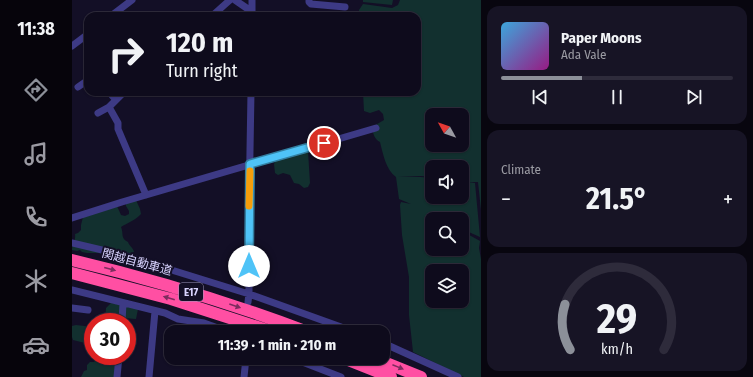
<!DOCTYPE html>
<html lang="en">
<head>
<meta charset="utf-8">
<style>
	:root { --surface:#0e0b1c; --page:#171425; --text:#f1f3f6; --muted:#9b9ba3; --line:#2e2b3b; --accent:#8c9099 }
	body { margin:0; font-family:"Fira Sans Condensed","Noto Sans JP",sans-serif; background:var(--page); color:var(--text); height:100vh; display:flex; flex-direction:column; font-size:15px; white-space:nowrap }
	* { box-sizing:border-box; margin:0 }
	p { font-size:13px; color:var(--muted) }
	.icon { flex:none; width:22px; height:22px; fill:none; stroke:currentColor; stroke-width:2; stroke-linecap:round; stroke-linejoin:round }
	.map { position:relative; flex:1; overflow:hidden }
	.drawer { display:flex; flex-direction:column; gap:6px; padding:6px; background:#08060f; width:272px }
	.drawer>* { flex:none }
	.top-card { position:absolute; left:12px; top:12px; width:337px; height:84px; border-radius:12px; box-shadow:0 1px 3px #0004,0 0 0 1px var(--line); background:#0e0b1c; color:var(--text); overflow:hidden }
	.needle { width:26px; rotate:310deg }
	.buttons { position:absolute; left:353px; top:108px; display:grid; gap:8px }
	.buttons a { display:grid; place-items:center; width:44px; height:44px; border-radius:8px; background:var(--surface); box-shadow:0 1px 3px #0004,0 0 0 1px var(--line); font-size:20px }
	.speed { position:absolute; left:12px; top:313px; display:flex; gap:8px; font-size:20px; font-weight:700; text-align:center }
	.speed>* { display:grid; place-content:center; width:52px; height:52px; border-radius:50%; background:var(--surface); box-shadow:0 1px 3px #0004,0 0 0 1px var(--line); line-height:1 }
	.speed .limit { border:6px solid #d22; background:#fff; color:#111 }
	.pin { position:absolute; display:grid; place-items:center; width:34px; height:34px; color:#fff; margin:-17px; border:2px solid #fff; border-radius:50%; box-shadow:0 1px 4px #0007 }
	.me { position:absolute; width:44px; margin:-22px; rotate:0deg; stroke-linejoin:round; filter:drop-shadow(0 0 3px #0008) }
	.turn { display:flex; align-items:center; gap:14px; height:84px; padding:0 16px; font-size:18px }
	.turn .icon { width:52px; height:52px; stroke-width:2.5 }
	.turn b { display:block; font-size:28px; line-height:34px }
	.big { font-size:30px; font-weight:700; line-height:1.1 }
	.drawer .widget { flex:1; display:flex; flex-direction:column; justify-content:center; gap:6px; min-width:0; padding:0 14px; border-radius:12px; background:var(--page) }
	.drawer .dial { align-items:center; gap:0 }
	.dial svg { height:104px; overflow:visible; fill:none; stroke:var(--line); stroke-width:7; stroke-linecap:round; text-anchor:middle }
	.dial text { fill:var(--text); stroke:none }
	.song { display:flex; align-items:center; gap:12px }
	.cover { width:48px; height:48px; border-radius:6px; background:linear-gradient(135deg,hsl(200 70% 55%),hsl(310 70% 35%)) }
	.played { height:4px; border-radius:2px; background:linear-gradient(90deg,var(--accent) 35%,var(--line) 35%) }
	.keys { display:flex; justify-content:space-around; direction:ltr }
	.heat { display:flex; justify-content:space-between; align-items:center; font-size:22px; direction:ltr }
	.trip { position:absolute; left:92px; top:325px; width:226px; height:40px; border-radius:12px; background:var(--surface); box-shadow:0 1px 3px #0004,0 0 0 1px var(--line); font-weight:700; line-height:40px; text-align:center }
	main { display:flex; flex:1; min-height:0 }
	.tab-bar { display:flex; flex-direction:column; width:72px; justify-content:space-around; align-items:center; background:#06040b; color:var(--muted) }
	.tab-bar .icon { width:28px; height:28px }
	.tab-bar .selected { color:var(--accent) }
	.tab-bar b { font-size:18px; color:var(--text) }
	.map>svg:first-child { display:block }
	.green { fill:#12302f; fill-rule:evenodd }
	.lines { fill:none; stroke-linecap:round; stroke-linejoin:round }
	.minor { stroke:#3d3a85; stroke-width:7 }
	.motorway { stroke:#ff4fa3; stroke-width:12 }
	.oneway { fill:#7d2c5e }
	.route-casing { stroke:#337fa1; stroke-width:10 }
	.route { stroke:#4fc3f7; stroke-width:7 }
	.slow { stroke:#f59e0b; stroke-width:7 }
	.labels { text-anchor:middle; stroke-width:4; stroke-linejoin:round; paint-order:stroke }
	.shield { fill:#130f26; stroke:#9e99be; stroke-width:1 }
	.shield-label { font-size:11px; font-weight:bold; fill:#d9d4ff }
	.street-label { font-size:12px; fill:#d9d4ff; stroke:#130f26 }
</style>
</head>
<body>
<main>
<nav class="tab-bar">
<b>11:38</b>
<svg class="icon selected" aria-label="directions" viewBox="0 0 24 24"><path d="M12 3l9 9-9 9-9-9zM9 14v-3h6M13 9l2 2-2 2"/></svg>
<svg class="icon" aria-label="music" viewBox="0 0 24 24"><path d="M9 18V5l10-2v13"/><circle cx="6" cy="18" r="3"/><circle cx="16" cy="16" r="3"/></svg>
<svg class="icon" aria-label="phone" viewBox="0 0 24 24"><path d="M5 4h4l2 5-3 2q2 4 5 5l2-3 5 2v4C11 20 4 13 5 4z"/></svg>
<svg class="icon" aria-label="climate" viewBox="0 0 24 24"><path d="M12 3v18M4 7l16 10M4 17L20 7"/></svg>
<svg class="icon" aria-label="car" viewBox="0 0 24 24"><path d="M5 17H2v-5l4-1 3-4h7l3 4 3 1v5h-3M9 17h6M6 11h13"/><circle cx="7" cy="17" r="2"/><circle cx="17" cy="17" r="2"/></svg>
</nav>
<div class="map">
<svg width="409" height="377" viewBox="0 0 409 377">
	<rect width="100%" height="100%" fill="#130f26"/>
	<path class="green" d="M291,0H321L320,5L291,2Z
		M328,0H409V210L406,182H396L403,183L408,237L390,229V219H375L363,213L372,219H360V249H390V231L408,241L407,248L409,259V377H392L341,352L337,315V277L330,235L328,205L329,202L339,204L327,199L324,177C314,170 311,154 308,142C302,139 301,133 300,127L312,120L311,114L307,110L298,113L292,111L291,92H345V16H287V10L291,4L320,8L326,5ZM360,115H390V145H360ZM360,167H390V197H360V178L349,177H326L349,176L360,177ZM360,271H390V301H360Z
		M236,151L238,183L236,187L232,188L227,184L222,183L218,175L211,173L206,175L203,173L202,164L205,158Z
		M64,200L68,209L69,214C64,220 55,223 49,227C52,234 48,238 56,242C57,246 61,247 62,252L58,253L51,252L43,256L26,253H15L10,252L8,250L5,251L0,250C0,244 4,241 3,234L6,233L9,230V225L11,217L45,206L49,215L53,216L57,214V211L54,206V202Z
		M39,303L49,305L48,322H33L34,308Z
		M53,305L66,309L64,319L52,318Z
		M4,325L21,327V345L1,340L0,337V326Z
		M27,356H38L44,357L42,377H9L12,371L15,370V365L18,362H22Z"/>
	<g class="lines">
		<path class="minor" d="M163,0L176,9L180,10
			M180,0V16
			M237,0V2L239,4L273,7
			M39,16L60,0
			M140,16L158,0
			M0,46L16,34
			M6,87L16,80
			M37,92L44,100
			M37,107L46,123V129L74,195
			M26,113L37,107L52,92
			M0,218L50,202L304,128
			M0,243L51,255L177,294L283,332
			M0,290L93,313L106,319L132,323L157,332
			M176,302L177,294V209L179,92
			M0,308L16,310
			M50,322L51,303
			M174,330V332
			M311,343L386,377
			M220,358L269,377
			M45,377L47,356
			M77,377L83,311
			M172,377L174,358"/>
		<path class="motorway" d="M0,260C80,279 159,303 236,332
			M0,273L99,299L201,332
			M271,358L319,377
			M302,358L349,377"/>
	</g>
	<defs><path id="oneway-solid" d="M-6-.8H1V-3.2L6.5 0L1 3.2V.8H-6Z"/></defs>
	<g class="oneway">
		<use href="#oneway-solid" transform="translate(38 269) rotate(15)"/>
		<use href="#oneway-solid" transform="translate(97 298) rotate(-164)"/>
		<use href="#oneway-solid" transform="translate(163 306) rotate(19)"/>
		<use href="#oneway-solid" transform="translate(326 367) rotate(22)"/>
	</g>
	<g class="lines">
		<g class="route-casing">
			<path id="route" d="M177,266L178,164L252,143"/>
		</g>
		<use href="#route" class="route"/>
		<path class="slow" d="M177,206L178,171"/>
	</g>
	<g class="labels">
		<rect class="shield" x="107" y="283" width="24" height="18" rx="3"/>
		<g class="shield-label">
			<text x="119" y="296">E17</text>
		</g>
		<g class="street-label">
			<text transform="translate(65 262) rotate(15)" y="4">関越自動車道</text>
		</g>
	</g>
</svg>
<div class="buttons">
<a><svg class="needle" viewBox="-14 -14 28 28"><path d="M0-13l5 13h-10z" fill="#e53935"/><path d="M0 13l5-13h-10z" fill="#9b9ba3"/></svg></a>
<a><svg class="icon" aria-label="sound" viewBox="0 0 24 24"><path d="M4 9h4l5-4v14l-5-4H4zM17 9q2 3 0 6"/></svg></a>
<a><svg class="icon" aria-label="search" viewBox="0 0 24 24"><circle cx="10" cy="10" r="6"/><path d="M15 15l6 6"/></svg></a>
<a><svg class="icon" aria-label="layers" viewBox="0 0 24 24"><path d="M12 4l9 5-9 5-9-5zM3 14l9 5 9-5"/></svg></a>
</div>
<div class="speed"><div class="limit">30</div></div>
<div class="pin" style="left:252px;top:143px;background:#d93025"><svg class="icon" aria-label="arrive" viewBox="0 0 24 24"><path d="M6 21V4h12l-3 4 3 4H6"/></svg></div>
<svg class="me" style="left:177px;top:266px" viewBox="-20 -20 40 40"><circle r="19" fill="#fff"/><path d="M0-13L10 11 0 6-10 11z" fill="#4fc3f7"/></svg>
<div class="trip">11:39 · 1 min · 210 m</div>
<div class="top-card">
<div class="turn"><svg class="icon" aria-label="right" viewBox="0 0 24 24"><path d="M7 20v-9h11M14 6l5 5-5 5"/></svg><div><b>120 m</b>Turn right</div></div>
</div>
</div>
<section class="drawer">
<div class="widget">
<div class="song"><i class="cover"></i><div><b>Paper Moons</b><p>Ada Vale</p></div></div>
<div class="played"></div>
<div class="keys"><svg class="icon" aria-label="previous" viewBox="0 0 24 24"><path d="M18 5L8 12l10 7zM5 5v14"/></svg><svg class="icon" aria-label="pause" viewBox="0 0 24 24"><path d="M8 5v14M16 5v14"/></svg><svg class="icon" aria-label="next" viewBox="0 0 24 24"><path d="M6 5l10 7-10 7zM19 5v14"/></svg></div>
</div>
<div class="widget"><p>Climate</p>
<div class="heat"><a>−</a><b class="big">21.5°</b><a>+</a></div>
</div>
<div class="widget dial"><svg viewBox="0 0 100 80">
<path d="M14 69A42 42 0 1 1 86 69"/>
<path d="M14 69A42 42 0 0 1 10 34" stroke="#8c9099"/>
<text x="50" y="56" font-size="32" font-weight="700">29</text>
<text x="50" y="72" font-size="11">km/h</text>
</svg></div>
</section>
</main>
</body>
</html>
